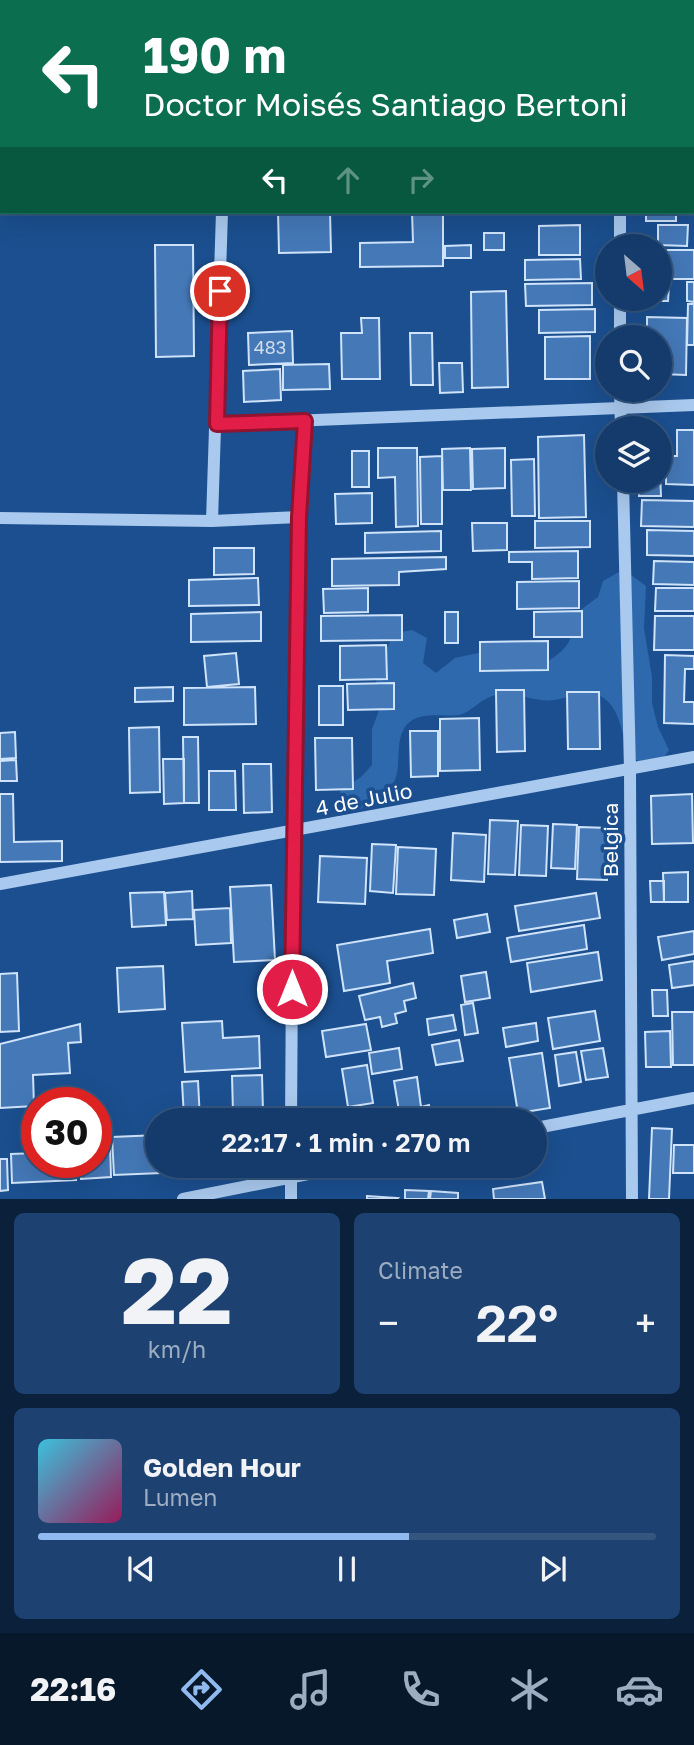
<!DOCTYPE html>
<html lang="en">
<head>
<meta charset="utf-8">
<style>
	:root { --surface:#143b6b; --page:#1d4271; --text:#f1f3f6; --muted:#9dadc1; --line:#33557e; --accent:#90b9f0 }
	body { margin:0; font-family:"Golos Text",sans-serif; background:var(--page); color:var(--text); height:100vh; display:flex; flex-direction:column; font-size:26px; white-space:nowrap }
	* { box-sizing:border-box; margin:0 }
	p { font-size:23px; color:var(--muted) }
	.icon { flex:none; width:38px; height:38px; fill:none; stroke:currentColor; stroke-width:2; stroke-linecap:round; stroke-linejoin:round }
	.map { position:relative; height:1199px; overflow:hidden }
	.sheet { display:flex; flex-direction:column; gap:14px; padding:14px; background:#0b203b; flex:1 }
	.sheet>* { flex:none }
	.guide { position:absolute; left:0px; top:0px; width:695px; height:214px; box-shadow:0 7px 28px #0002,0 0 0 2px var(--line); background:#0b6e4f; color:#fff; overflow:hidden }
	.needle { width:46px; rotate:152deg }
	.tools { position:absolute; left:595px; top:234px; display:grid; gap:14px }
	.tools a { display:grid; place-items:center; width:77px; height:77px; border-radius:50%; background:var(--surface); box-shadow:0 7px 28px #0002,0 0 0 2px var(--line); font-size:35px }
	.speed { position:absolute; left:21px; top:1087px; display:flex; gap:14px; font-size:35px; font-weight:700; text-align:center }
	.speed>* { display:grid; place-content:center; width:91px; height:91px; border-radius:50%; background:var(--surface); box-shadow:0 7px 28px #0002,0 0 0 2px var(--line); line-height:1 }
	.speed .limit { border:10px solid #d22; background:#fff; color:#111 }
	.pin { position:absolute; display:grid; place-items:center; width:60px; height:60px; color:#fff; margin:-30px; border:4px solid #fff; border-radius:50%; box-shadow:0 2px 7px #0007 }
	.me { position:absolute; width:77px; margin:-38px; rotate:0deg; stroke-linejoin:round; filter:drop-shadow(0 0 5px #0008) }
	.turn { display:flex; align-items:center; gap:24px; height:147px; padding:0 28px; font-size:32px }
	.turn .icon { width:91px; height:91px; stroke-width:2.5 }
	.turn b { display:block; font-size:49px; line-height:60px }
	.lanes { display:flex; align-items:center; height:66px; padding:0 28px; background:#0003; justify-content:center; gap:35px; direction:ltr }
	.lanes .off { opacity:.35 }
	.big { font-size:52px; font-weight:600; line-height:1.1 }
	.sheet .widget { flex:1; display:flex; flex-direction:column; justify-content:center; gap:10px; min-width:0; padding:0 24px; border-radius:10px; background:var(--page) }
	.sheet .dial { align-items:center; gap:0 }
	.dial b { font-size:91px; line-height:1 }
	.song { display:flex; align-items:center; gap:21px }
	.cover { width:84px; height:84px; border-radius:10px; background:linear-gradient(135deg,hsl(190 70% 55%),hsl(330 70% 35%)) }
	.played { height:7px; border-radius:4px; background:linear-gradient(90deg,var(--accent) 60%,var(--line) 60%) }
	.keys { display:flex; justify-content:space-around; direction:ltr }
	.heat { display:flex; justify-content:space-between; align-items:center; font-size:38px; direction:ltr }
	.sheet .tiles { flex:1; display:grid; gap:14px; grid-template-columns:1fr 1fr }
	.widget:last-child { grid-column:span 2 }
	.trip { position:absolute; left:145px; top:1108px; width:402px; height:70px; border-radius:35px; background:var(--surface); box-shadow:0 7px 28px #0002,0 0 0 2px var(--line); font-weight:600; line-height:70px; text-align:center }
	.dock { display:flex; height:112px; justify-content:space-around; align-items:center; background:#08182b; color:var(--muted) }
	.dock .icon { width:49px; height:49px }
	.dock .active { color:var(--accent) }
	.dock b { font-size:32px; color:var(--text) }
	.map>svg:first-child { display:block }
	.green { fill:#2e69ad }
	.building { fill:#4478b7; stroke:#cfe3fa; stroke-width:2 }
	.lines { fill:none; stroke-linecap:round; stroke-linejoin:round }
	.minor { stroke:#a9c9ee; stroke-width:12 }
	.route-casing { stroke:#92132f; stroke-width:18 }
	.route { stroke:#e11d48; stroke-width:12 }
	.labels { text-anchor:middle; stroke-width:7; stroke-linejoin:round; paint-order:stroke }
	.number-label { font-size:18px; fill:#d0dded }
	.street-label { font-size:21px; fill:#fff; stroke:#1b4f8f }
</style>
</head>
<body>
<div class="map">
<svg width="694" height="1199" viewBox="0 0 694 1199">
	<rect width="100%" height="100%" fill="#1b4f8f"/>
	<path class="green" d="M619,572H627L646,586L644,628L652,677V703L658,727L669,750L665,756L641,763C619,751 626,715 605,699C588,686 572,698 554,700C534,703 516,690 496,695C481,698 472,712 459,715C444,717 424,712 411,721C394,733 401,760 396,777C392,791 368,805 356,812L340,808V791L361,777L372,765V729L381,705L376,682L387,647L396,633L412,630L427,638L423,663L436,673L455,658L478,653L499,666L533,671C564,651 571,649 578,612L598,597L603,581Z"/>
	<path class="building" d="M159,0H215L159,2Z
		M253,0H322V2H253Z
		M443,0H472V2H443Z
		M0,35H2V65H0Z
		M693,130H694V182H693Z
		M278,212H330L331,252L279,253Z
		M412,212H443V266L360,267V243L413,242Z
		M558,212H604V213L558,214Z
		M646,212H676V221H646Z
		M580,225V255H539V226Z
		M658,225H688L687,246L658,245Z
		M484,233H504V250H484Z
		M155,245H193L194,356L156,357Z
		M471,245V258H445V246Z
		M660,250H694V279H660Z
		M580,259L581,279L525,280V260Z
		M687,282H694V302L687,301Z
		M592,283V305L526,306L525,284Z
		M660,285H669L668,301H640L660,299Z
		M506,291L508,387L472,388L471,292Z
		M688,304H694V345H687Z
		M595,309V332L539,333V310Z
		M647,317L687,318L686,375L660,374V338H647Z
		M361,318H379L380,379H342L341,333H362Z
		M292,331L293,363L249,365L248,333Z
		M410,333H432L433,385H411Z
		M590,336V379H545V337Z
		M439,363H462L463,392L440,393Z
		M329,364L330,389L283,390V365Z
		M280,369L281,400L244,402L243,371Z
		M677,430H694V485L666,484V456H677Z
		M660,433H662L661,467H660Z
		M584,435L586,517L539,518L538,437Z
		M378,448H417L418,526L396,527L395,477L378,478Z
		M470,448L471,490H443L442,449Z
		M505,448V488L473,489L472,449Z
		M352,451H369V487H352Z
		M442,456V524H421L420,457Z
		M534,459L535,516H512L511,460Z
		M660,472L661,496H639L640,481H660Z
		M372,493V523L336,524L335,494Z
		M642,500L694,501V527L641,526Z
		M535,521H590V547L535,548Z
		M472,523H507V550L473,551Z
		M647,530L694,531V556L647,555Z
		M441,531V551L365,553V533Z
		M214,548H254V574L214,575Z
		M578,551V578L532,579V562H509V552Z
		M446,557V569L399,572V585L332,586V559Z
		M654,561L694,562V585L653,584Z
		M258,578L259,605L189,606V580Z
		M579,581V608L517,609V582Z
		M368,588V612L324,613L323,589Z
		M656,588H694V611H655Z
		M582,611V637H534V612Z
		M261,612V641L191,642V614Z
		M445,612H458V643H445Z
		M402,615V640L321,641V616Z
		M655,616H694V650H654Z
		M548,641V670L480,671V642Z
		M386,645L387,679L340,680V646Z
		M236,653L239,684L207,687L204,656Z
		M665,655L694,656V669H685L684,702H694V724L664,723Z
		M394,683V709L348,710L347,684Z
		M319,686H343V725H319Z
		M173,687V701L135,702V688Z
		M255,687L256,724L184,725V688Z
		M496,690H524L525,751L497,752Z
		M567,692H599L600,749H568Z
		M479,718L480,770L440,771V719Z
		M159,727L160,792L130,793L129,728Z
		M410,731H438V776L411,777Z
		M15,732L16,758L0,759V733Z
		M183,737H198L199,803H184Z
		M315,738H352L353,789L316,790Z
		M163,759H184V803L164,804Z
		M16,760L17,781H0V761Z
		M243,764H271L272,812L244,813Z
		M209,771H235L236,810H209Z
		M0,794H13L14,842L62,841V861L0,862Z
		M692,794L693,843L652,844L651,796Z
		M490,820L518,821L515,875L488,874Z
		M553,824L577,825L575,869L551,868Z
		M521,825L548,826L546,876L519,875Z
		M579,827L609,828L607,880L577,879Z
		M453,833L486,835L484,882L451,880Z
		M372,844L396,845L393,893L370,891Z
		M398,847L436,849L434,895L396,894Z
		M320,856L367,858L365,904L318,902Z
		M688,872V902H664L663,873Z
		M650,881H664V902H651Z
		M271,885L275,960L234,962L230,887Z
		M192,891L193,919L167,920L165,893Z
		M164,892L166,925L132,927L130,893Z
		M596,893L600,918L519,931L515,906Z
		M230,908L231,943L196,945L194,910Z
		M487,914L490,932L457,938L454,920Z
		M584,925L587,949L511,962L507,938Z
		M430,929L433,953L387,961L390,983L344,991L337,945Z
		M694,931V954L662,960L658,937Z
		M598,952L602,980L531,992L527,963Z
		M694,961V985L672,988L669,965Z
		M163,966L165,1009L119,1012L117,968Z
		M486,972L490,998L465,1002L461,976Z
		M17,973L19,1031L0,1032V974Z
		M413,983L416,998L404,1001L406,1011L395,1014L397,1023L382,1027L380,1017L365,1020L359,996Z
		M652,990H667L668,1016H653Z
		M473,1003L478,1033L465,1035L461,1005Z
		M595,1011L600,1041L553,1049L548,1018Z
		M672,1012H694V1065H673Z
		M453,1015L456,1030L429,1035L427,1019Z
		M222,1021L223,1038L259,1036L260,1068L185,1072L182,1023Z
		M536,1023L538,1041L506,1047L503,1028Z
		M80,1024L81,1042L68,1043L70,1073L33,1075L34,1106L0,1108V1044Z
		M366,1024L371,1050L326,1057L322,1031Z
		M670,1031L671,1067H646L645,1032Z
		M459,1040L463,1061L436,1065L432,1045Z
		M399,1048L402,1069L372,1074L369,1053Z
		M603,1048L608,1077L586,1080L581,1051Z
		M576,1052L581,1082L559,1086L555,1055Z
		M542,1053L550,1108L518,1113L509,1058Z
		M367,1065L373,1103L348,1107L342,1069Z
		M262,1075L263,1111L233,1113L232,1076Z
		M417,1077L421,1107L429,1105L431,1120H413V1115L400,1117L394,1081Z
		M198,1081L200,1120H167L184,1118L182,1082Z
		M368,1111L369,1120H341L340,1115Z
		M233,1115V1120H208V1117Z
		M264,1116V1120H237V1117Z
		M652,1128L672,1129L669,1199H649Z
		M158,1135L161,1173L114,1175L112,1137Z
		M96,1145H110L111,1177L81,1179V1162H96Z
		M674,1145H694V1173H673Z
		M37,1153V1162H75L76,1180L12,1183L11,1154Z
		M0,1159H7L8,1190L0,1191Z
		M542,1182L545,1199H494L493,1189Z
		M405,1190L429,1191L428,1199H405Z
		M431,1191L458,1193V1199H430Z
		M367,1196L398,1198L397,1199H367Z"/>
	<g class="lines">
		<path class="minor" d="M235,2V0
			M622,2V0
			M693,97H694
			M0,193H2
			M620,212V247
			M620,299V338
			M620,390L621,429
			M217,424L694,405
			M623,481L630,770L632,1199
			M0,518L212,521L299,517
			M212,521L222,212
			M0,884L694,757
			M291,1120C293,887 291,653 305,420
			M536,1128L694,1098
			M183,1199L348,1166
			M291,1199V1166"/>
	</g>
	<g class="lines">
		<g class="route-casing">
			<path id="route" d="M220,291L217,424L305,421L299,517L292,989"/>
		</g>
		<use href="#route" class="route"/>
	</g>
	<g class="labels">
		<g class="number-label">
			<text x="270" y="354">483</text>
		</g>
		<g class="street-label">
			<text transform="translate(364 800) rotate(-11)" y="7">4 de Julio</text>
			<text transform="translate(611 840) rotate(-90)" y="7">Belgica</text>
		</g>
	</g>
</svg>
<div class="tools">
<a><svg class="needle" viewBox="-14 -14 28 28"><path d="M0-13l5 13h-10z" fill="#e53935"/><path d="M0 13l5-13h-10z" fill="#9dadc1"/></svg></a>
<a><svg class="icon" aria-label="search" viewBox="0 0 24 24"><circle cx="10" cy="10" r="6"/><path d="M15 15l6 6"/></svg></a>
<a><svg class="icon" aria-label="layers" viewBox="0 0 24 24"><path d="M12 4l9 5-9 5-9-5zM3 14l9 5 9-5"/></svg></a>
</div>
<div class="speed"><div class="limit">30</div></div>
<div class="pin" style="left:220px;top:291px;background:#d93025"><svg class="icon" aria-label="arrive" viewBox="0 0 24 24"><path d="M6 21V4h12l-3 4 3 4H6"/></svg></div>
<svg class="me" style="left:292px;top:989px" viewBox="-20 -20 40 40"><circle r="17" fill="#e11d48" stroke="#fff" stroke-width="3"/><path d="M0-11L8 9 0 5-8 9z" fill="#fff"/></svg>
<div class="trip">22:17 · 1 min · 270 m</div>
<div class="guide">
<div class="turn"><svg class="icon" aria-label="left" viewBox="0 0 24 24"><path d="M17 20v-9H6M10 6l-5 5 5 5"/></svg><div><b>190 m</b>Doctor Moisés Santiago Bertoni</div></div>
<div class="lanes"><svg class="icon" aria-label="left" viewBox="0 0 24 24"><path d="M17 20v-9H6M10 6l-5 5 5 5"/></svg><svg class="icon off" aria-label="ahead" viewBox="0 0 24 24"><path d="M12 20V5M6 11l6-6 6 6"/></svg><svg class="icon off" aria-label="right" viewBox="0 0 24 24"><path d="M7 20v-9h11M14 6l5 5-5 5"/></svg></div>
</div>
</div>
<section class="sheet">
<div class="tiles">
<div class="widget dial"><b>22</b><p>km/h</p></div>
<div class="widget"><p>Climate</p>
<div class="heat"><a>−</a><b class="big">22°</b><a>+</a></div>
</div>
<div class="widget">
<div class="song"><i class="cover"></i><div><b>Golden Hour</b><p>Lumen</p></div></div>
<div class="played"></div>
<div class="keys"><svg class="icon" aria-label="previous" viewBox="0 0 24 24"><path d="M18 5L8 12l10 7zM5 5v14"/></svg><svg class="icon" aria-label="pause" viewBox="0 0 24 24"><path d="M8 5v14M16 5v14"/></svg><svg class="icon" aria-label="next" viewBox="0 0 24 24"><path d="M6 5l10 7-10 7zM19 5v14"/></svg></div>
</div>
</div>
</section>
<nav class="dock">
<b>22:16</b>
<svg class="icon active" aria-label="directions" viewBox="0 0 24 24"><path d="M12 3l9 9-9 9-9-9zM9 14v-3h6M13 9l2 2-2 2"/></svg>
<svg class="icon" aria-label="music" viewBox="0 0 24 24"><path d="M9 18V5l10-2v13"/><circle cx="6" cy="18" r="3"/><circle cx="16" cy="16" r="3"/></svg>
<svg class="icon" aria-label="phone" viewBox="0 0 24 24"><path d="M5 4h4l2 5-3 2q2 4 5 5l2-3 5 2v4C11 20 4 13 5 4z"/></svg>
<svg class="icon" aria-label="climate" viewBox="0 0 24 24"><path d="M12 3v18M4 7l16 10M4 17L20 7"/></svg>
<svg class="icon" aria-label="car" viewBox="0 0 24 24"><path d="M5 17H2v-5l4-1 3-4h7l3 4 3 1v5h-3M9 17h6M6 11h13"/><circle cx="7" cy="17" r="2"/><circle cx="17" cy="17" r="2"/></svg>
</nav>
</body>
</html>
